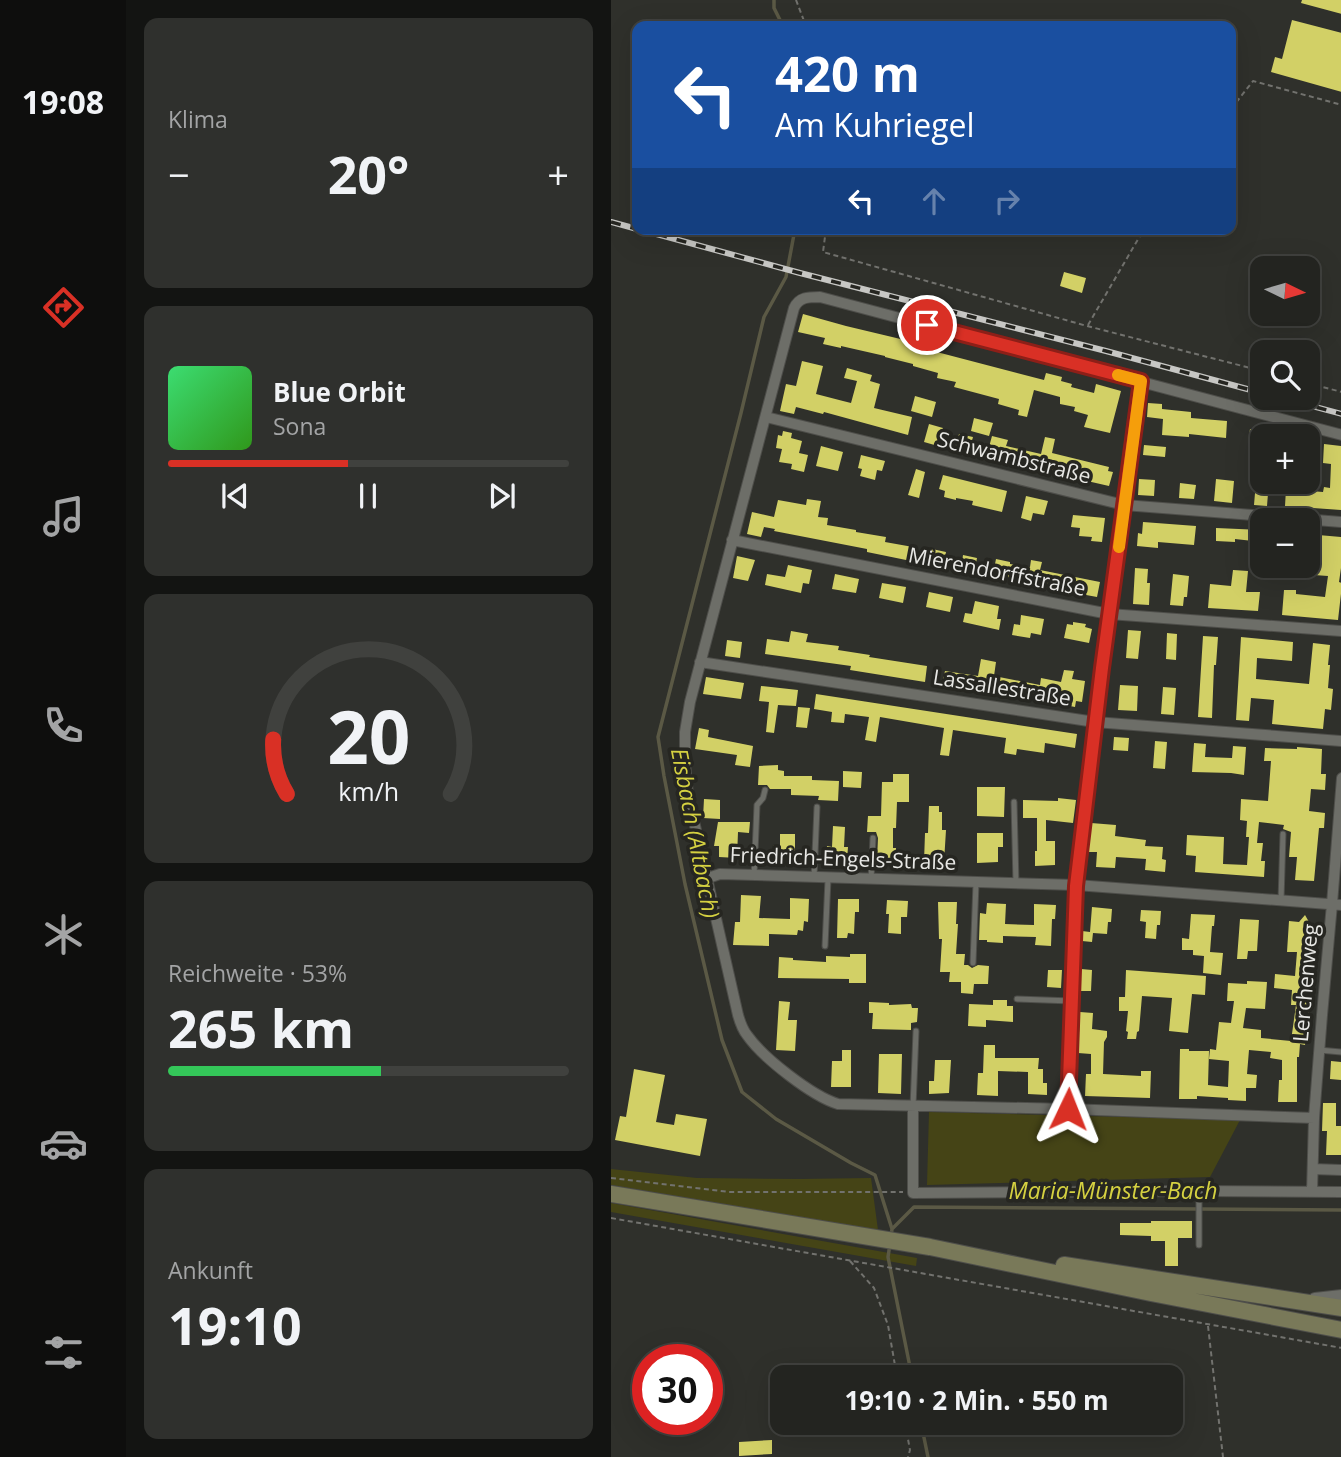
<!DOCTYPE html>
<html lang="de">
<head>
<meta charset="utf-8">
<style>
	:root { --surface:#232420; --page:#2f302d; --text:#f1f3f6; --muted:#a3a4a5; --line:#40413e; --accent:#d93025 }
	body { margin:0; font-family:"Open Sans",sans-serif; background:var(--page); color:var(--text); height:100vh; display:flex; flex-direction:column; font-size:26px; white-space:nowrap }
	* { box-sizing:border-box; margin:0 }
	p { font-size:23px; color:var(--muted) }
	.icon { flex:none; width:38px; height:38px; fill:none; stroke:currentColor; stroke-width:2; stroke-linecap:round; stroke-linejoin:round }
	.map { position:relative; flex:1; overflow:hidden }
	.sheet { display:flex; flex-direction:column; gap:18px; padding:18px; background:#131412; width:485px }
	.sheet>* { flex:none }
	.top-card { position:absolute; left:21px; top:21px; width:604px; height:214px; border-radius:14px; box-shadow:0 7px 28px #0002,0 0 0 2px var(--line); background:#1a4fa0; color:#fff; overflow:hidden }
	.needle { width:46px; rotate:95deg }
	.tools { position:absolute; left:639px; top:256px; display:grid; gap:14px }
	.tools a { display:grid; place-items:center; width:70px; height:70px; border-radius:14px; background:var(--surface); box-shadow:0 7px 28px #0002,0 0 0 2px var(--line); font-size:35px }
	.speed { position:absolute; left:21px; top:1344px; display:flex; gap:14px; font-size:35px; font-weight:700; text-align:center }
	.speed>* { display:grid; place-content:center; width:91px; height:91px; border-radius:50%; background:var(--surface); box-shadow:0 7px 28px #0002,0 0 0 2px var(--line); line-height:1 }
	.speed .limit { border:10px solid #d22; background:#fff; color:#111 }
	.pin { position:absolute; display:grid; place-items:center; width:60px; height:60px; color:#fff; margin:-30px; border:4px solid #fff; border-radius:50%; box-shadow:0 2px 7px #0007 }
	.me { position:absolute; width:77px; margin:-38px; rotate:2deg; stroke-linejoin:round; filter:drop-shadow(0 0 5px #0008) }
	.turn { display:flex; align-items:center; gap:24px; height:147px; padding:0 28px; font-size:32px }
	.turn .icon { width:91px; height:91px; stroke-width:2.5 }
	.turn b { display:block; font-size:49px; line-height:60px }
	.lanes { display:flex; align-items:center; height:66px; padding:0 28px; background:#0003; justify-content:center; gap:35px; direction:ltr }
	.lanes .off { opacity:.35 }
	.big { font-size:52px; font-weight:700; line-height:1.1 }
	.sheet .card { flex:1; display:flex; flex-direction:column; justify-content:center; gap:10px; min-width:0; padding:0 24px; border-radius:14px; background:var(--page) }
	.sheet .dial { align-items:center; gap:0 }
	.dial svg { height:182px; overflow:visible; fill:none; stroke:var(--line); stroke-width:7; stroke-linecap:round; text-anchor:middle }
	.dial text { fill:var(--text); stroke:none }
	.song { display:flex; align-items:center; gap:21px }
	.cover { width:84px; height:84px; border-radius:10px; background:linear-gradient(135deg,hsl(140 70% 55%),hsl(110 70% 35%)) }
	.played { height:7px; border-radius:4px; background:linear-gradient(90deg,var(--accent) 45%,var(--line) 45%) }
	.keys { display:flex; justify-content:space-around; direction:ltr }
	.heat { display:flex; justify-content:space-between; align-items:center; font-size:38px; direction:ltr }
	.charge { height:10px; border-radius:5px; background:linear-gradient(90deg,#34c759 53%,var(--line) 0) }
	.trip { position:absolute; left:159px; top:1365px; width:413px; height:70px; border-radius:14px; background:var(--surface); box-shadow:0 7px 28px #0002,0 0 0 2px var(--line); font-weight:700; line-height:70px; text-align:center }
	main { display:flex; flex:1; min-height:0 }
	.tab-bar { display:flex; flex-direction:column; width:126px; justify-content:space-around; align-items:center; background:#0e0e0d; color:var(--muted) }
	.tab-bar .icon { width:49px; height:49px }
	.tab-bar .active { color:var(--accent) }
	.tab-bar b { font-size:32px; color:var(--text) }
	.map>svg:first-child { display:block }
	.green { fill:#454416 }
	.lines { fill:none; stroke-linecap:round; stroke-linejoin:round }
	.stream { stroke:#5b5945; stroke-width:3.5 }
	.building { fill:#d2d066 }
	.service-casing { stroke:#4e4e4a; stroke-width:7 }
	.minor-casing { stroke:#4e4e4a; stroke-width:12 }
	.tertiary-casing { stroke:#4e4e4a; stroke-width:16 }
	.secondary-casing { stroke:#4e4e4a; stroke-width:18 }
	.path { stroke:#72726e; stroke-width:2; stroke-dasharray:5 3.5; stroke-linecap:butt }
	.service { stroke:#6d6e68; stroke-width:5 }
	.minor { stroke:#6d6e68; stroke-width:10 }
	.tertiary { stroke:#6d6e68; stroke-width:14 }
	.secondary { stroke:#797959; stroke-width:16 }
	.rail-casing { stroke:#c7c7c4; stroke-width:6 }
	.rail { stroke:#262621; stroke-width:3.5; stroke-dasharray:10; stroke-linecap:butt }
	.route-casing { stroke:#8d1f18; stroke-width:18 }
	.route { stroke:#d93025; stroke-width:12 }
	.slow { stroke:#f59e0b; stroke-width:12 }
	.labels { text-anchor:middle; stroke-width:7; stroke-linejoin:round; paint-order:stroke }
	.street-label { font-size:21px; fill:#e8e8e5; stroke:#262621 }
	.water-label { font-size:23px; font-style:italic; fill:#d5d141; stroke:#262621 }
</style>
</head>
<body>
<main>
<nav class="tab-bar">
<b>19:08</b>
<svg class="icon active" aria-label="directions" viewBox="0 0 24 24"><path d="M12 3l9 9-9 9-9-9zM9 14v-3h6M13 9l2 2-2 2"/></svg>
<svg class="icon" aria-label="music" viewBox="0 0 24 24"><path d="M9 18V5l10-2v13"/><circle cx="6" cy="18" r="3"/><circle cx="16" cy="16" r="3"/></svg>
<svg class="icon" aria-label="phone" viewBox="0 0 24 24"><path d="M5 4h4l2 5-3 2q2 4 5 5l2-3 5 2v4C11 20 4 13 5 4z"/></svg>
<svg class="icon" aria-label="climate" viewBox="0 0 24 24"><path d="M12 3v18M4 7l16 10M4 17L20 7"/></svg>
<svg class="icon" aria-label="car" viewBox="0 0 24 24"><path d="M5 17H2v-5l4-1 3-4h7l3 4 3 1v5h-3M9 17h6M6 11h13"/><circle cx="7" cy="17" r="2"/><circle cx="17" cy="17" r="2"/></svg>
<svg class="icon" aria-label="filters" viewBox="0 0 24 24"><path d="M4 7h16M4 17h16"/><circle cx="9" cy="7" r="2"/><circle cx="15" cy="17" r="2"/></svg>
</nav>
<section class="sheet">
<div class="card"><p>Klima</p>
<div class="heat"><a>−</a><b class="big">20°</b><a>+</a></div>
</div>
<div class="card">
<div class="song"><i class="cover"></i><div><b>Blue Orbit</b><p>Sona</p></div></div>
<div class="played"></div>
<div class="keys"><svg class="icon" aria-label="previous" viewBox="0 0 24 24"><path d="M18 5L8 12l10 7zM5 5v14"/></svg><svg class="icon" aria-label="pause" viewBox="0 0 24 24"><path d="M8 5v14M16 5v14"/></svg><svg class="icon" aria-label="next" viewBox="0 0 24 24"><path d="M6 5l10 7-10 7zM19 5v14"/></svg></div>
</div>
<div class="card dial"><svg viewBox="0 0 100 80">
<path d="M14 69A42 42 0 1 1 86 69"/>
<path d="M14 69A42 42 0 0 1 8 45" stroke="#d93025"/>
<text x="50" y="56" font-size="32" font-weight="700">20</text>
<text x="50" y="72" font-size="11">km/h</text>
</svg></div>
<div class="card"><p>Reichweite · 53%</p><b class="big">265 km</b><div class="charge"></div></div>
<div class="card"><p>Ankunft</p><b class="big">19:10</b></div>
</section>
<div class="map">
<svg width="731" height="1457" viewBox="0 0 731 1457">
	<rect width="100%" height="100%" fill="#2f302b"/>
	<path class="green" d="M318,1112L629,1120L599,1177L316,1185Z
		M0,1169L86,1178L189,1179L260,1178L267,1230L0,1185Z
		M0,1203L306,1258L305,1266L0,1212Z"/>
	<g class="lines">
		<path class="stream" d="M163,0V8L172,26
			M184,229L175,277L153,317L130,413L47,737L53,776L74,884L111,1040L131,1092L165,1119L240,1163L264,1175L281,1229L280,1237
			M281,1229L303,1207L731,1210
			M279,1244L277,1257L301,1377
			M310,1423L317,1457"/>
	</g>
	<path class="building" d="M691,0H731V14L690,3Z
		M681,20L731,33V92L660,72L664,57L671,59Z
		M453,272L475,278L471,293L449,286Z
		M192,314L235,326L323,347L322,351L433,380L435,373L451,377L450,381L461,384L460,387L483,393L485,384L510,391L499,433L473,427L477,415L463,411L464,407L449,404V397L423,390L416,417L407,415L408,410L387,404L388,399L343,387L345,382L326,378L327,373L302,366V364L274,357V356L230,346V348L212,344L214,338L187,332Z
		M191,361L212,366L205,394L232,401L240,403L246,381L233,378L236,368L261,375L259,381L269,384L263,408L301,417L297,435L213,412L212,414L185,407L183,414L169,411L175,384L185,386Z
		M304,396L325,402L321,417L300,411Z
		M537,403L551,404V409L580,412V418L616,421L615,438L578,434V437L551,435L552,419L536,417Z
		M363,418L382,423L378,436L360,431Z
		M318,424L332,428L327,446L313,442Z
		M639,429L651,430V445L637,444Z
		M172,431L181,433L180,438L191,441L188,453L197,455L193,472L180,469L181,464L168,462L171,449L165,448L167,435L171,436Z
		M348,434L362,437L358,452L345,449Z
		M381,436L397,440L395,446L430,454L434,437L444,439L441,453L498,467L497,471L502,472L498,486L375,458Z
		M713,444L731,446V510L674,506L675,489L712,492L713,487L719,488L720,464L712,463Z
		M533,445L555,447L554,457L532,455Z
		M210,446L232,452L227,471L205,466Z
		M250,455L274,461L271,471L266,470L264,480L249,476L251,469L247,468Z
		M305,469L314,472L308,498L297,495Z
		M332,475L396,491L391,512L361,505L362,501L345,498V500L333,497L334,491L328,489Z
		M528,479L544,480L543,496L527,495Z
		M605,479L623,481L621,503L603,501Z
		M645,481H658L656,506L643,505Z
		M569,483L585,485L583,499L568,498Z
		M415,496L437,501L433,515L422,513L420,521L410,518Z
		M196,499L210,501L207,517L217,518L216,525L245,530V532L275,537L274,542L302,547L300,561L256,552V549L163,531L164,529L153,527L150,537L136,534L141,512L163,517L167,500L195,505Z
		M462,515L494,518L491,542L480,541L481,537L468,536L469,528L460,527Z
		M532,522L585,526L583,545L547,542V548L526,546L527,533L531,534Z
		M605,528L651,530V542L624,539V542L605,541Z
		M696,534L731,537V561L728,582L731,583V585L727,620L671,615L673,590H685V594L714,597L717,576L703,575L704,561H696Z
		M321,549L335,552L332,567L318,564Z
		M352,555L366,558L363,573L350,570Z
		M126,556L144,560L137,581L122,578Z
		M385,559L399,562V564L419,567L420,560L431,562L429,570L489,582L486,597L410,583L411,580L382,574Z
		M177,565L201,570L198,584L192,583L190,593L154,585L156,574L174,577Z
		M524,568L537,569L536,583H539L538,605L522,604Z
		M622,570L637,571L635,592H649L647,611L597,608L599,584L620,586Z
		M224,574L248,579L245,593L221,589Z
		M562,574L578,576L576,597H573L572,606L559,605Z
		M271,583L295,587L292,603L268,598Z
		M318,592L342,597L339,612L315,607Z
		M364,601L388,606L386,619H390L388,630L352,622L354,613L361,614Z
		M410,615L433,619L430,635L420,633L419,638L401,635L403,624L409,625Z
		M462,622L475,624L474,627L481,629L478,643L453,638L456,624L462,625Z
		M517,630L530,631L527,659L515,658Z
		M180,631L197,634L195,642L228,646L227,650L259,655L258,657L316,666L314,682L239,670L240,666L154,654L156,639L178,642Z
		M556,633L566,634L565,660L555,659Z
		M592,636L607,637L605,665H603L601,718L587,717Z
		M630,637L682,642L681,661L646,658L645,679L698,684L702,643L719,645L717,665H719L717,688L722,689L720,710L714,709L712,729L661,724L663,700L640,698L638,721L625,720Z
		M116,640L131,642L129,658L114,656Z
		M370,659L385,662L383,676L429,685L430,678L450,682L453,670L463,671L461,679L474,681L471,702L465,701L464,707L419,698L350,687V688L331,685L334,671L367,676Z
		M95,677L133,683L130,699L92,694Z
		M509,685L527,686L526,711L507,710Z
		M150,686L187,690L185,706L167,705L163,733L155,732L158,702L148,701Z
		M552,687L565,688L563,715L550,714Z
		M205,694L466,734L464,748L434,743L433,753L406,749L405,755L393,753L395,738L342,730L338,756L329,755L333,728L269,717L265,742L254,740L258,717L234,714L233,723L220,722L221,712L203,709Z
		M187,707L199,708L196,728L185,727Z
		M88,728L98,730L97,737L142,746L139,767L124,765L126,755L84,749Z
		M503,737L518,738L517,751L502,750Z
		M544,741L556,742L554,769L542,768Z
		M583,743L595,744L594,757L621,758L622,746L635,747L633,775L620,773L581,772Z
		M686,747L711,749L710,774H715L714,790L700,789L698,811L714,813L713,828H708L703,881L684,880L686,857H678L680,832L672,829L673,825L648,822L646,843H652L650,861H654L653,877L584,872L585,856L575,855L576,835L613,837L612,864L636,865L638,837H635L636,821L629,820L630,799L657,801L660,761H653L654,748L686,749Z
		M167,765V770L173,771V776H201V780L228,781L227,801L207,800L208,796L180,795V789H159L156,785H147L148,766Z
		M232,771L251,772L250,788L232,787Z
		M282,774H298V802H286L285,828H282V848H285V861L266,860L267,838L265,832H256L257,816H270L271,782H282Z
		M366,787H394L393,817L366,816Z
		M447,798L465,800L462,823L435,820V841H444V865L424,866V851H426V818H412V800L447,801Z
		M93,799L109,800V819L92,818Z
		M318,806H328V812H331V830H335L333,862H313L314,833H317Z
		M107,822H139L138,833L127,832L126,858L108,857V846H103Z
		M480,823L505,825L504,836L535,840L534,846L552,847L551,859L555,860L554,872L534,870L535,859L505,857L504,868L485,867L486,852H477Z
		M222,826L234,827L233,847H237L236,860H215L216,846L221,847Z
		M366,833H392V847H387V862L366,863Z
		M169,834H184V858H162V845L169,846Z
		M130,895L150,896L148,918L179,919V898L198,899L197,922L193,921L192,931L187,930L186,935L158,934V946L122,945L124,922H129Z
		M227,899H248V912H244L243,934L237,933L236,938H226Z
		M276,900L297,901L296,917H290V934L277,933L278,914H275Z
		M327,902H346L345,924H347L345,954H354L353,965H357L361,968L367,965L378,966L377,984H363L362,994L350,993V982H338L339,972H329L331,939H328Z
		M376,903L395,904L394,924L423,925V904L445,905L444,919H441L440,946L424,945L425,937L392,936V943L376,942V940H368L369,913L375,914Z
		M481,907L501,909L500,922H497L496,934L482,933L481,942L471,941V931L479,932Z
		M530,910L550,911L549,925H546L545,939L534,938L535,922L529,921Z
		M580,914L604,915L603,926H601L599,952L612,953L610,975L592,973L593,956L582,955V950H571V938L578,939Z
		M694,915L698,922L696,953L702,954L701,981L694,1045L689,1044L688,1057H686V1102H667L668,1080H671V1060L659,1058L660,1052L638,1050L636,1074L646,1075L645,1088H635V1101L617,1100V1098L586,1096V1099H568L569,1049H578V1051H598L597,1085L617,1087L618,1061L598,1059L599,1049L605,1050L608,1022L620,1023L623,1001H616L617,983L636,984V981L656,982L654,1009L635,1008L632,1028L650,1030V1038L680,1041L685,1005H680L681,990L663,988L664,974L684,976L686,952H676L678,921L688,922Z
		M629,919L648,920L646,951H637L636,959H626Z
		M239,954H255V983H238V979L167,978L168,957L182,958V960L215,962V956L239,957Z
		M470,969L481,970L480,991H469Z
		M437,970H451L450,988L436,987Z
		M515,970L595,976L594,995L581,994L577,1033L558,1031L561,998L531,996L528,1031L526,1032L525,1039H516L517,1032L515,1031L517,1011H508V997H514Z
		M382,1000H396V1006H402V1022L375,1020V1027L357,1026L358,1004L382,1005Z
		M168,1001L179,1002L177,1020H186L184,1051L165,1050Z
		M258,1002L278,1003V1005L300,1004L301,1008H307L306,1022L300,1023V1030L261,1029L262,1013H258Z
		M469,1012L482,1013L481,1029L496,1031V1037L493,1042L492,1074L530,1076V1071H540L539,1098L474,1096L475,1074H480V1054L467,1053Z
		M373,1045H384V1058H428L427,1069H432V1083H436V1095L417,1094V1072L387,1071V1096L366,1095L367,1073H372Z
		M231,1050H240V1087H220L221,1061H231Z
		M268,1054H291L290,1094L267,1093Z
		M324,1060H340L338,1093L318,1094V1081H323Z
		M720,1061L731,1062V1080L719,1079Z
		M23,1069L54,1075L45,1122L63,1125L65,1114L96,1119L89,1156L4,1140L9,1116L15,1117Z
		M712,1103H725V1126H731L730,1155H715L716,1131H711Z
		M540,1221H581V1238H567V1266H554V1241H540V1236L509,1235V1223H540Z
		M161,1440V1454L128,1456V1442Z"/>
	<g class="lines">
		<g class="service-casing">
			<path id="service" d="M403,802L405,884
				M143,876L146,805L152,798L154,790
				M203,878L206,807
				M260,880L262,838
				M670,901L672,834
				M214,946L217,879
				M362,963L365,883
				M406,999L461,1001
				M708,1050L731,1052
				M302,1107L305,1031
				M588,1191V1245"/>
		</g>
		<g class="minor-casing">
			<path id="minor" d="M155,417L513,505L731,522
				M121,540L498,614L731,631
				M89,662L484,722L731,741
				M97,878L109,874L465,885L731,905
				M302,1107V1193L588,1191L731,1192
				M457,1109L465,885L484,722L530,381
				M703,1118L457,1109L227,1104C201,1096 152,1058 136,1035C131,1029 129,1022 127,1015L77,795L74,763V732L79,702L183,308C188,297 197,297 209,297L731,435
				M702,1169L731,1170
				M701,1192L703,1118L711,1015L721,904L731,778"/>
		</g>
		<g class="tertiary-casing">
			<path id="tertiary" d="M704,1300L731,1297"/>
		</g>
		<g class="secondary-casing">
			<path id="secondary" d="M0,1194L319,1247L540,1293L731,1330
				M453,1265L731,1308"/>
		</g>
		<path class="path" d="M185,0L195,26
			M620,109L642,81L731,105
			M215,229L212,252L476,326L651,371
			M477,325L533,229
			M696,383L731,392
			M0,1178L118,1192H292
			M0,1218L731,1348
			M239,1261L263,1288L277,1325L286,1377
			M597,1326L612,1457
			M294,1423L299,1450L297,1457"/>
		<use href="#service" class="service"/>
		<use href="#minor" class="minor"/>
		<use href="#tertiary" class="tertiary"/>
		<use href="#secondary" class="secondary"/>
		<g class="rail-casing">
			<path id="rail" d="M0,222L26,229
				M27,229L189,273L495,351L651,393
				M667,397L731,414"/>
		</g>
		<use href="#rail" class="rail"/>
	</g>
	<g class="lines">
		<g class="route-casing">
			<path id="route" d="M316,325L530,381L491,668L465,886L457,1109"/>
		</g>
		<use href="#route" class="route"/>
		<path class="slow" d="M507,375L530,381L508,547"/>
	</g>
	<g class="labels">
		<g class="street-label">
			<text transform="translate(403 458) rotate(14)" y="7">Schwambstraße</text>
			<text transform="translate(386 572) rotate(11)" y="7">Mierendorffstraße</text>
			<text transform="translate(391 688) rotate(9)" y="7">Lassallestraße</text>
			<text transform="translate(232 859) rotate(2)" y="7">Friedrich-Engels-Straße</text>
			<text transform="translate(695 983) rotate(-85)" y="7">Lerchenweg</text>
		</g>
		<g class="water-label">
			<text transform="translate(84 833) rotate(79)" y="8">Eisbach (Altbach)</text>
			<text x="502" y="1199">Maria-Münster-Bach</text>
		</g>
	</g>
</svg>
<div class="tools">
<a><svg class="needle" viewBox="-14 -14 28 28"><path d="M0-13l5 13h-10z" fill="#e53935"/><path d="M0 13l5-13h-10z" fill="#a3a4a5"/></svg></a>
<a><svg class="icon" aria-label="search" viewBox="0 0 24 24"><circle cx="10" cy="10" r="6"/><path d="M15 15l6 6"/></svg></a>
<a>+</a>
<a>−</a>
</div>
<div class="speed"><div class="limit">30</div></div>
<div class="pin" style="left:316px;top:325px;background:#d93025"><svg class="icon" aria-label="arrive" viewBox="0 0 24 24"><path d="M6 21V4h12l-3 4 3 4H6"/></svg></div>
<svg class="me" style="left:457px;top:1109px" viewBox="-20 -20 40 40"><path d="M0-17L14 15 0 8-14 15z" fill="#d93025" stroke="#fff" stroke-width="4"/></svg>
<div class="trip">19:10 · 2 Min. · 550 m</div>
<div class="top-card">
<div class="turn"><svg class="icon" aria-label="left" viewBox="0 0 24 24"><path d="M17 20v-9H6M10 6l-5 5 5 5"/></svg><div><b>420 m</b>Am Kuhriegel</div></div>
<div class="lanes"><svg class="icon" aria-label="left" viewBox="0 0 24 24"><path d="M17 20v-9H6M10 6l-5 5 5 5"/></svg><svg class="icon off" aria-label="ahead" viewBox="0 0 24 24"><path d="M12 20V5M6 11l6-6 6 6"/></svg><svg class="icon off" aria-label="right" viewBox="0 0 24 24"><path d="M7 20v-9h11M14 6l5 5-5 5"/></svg></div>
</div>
</div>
</main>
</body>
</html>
